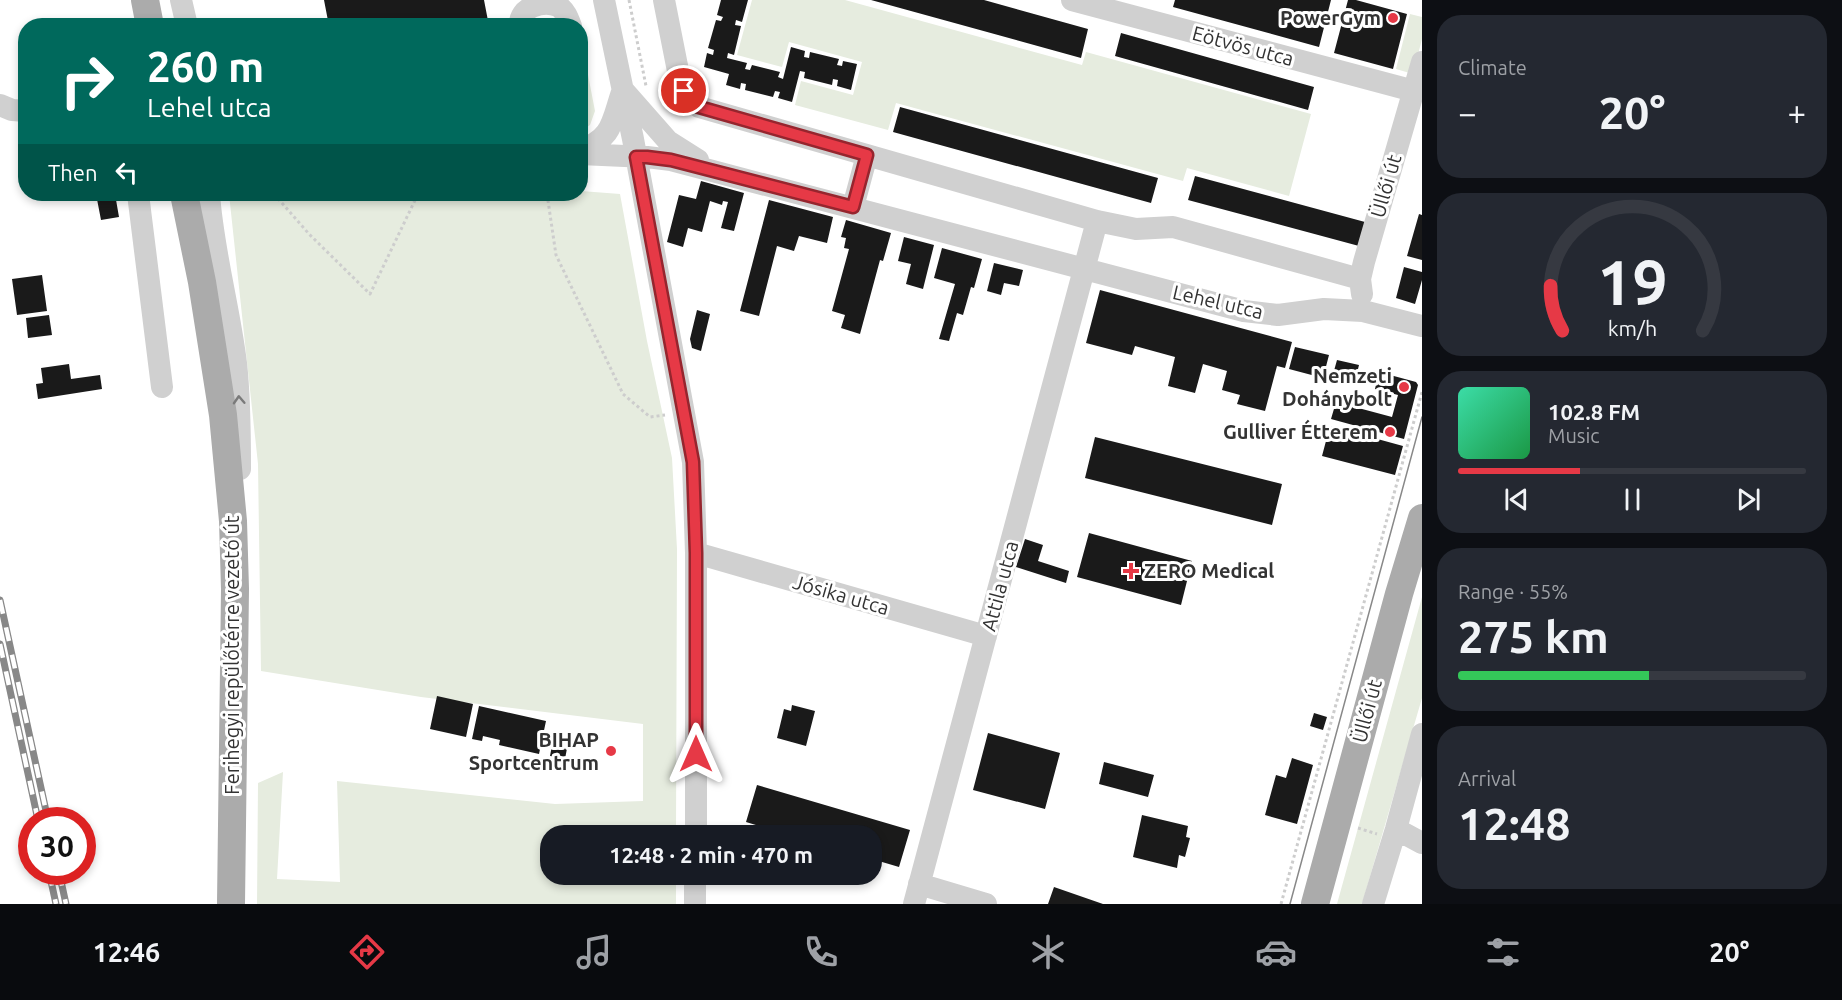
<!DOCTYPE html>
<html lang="en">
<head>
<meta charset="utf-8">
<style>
	:root { --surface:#171b24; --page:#242831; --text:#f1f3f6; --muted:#9ea1a6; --line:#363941; --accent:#e63946 }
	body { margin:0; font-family:Ubuntu,sans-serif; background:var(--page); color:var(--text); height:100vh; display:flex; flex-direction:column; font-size:22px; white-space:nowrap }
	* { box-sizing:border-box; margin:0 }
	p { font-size:20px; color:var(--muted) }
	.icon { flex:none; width:33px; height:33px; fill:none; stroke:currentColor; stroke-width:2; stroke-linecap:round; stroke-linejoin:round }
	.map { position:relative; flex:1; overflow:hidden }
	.details { display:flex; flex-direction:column; gap:15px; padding:15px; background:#0d0f14; width:420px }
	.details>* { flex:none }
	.hud { position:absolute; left:18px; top:18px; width:570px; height:183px; border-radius:24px; box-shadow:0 3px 9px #0003; background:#00695c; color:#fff; overflow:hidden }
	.speed { position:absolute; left:18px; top:807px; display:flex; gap:12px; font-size:30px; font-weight:700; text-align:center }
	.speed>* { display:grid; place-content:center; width:78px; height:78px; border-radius:50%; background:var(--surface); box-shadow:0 3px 9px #0003; line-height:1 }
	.speed .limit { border:9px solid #d22; background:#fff; color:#111 }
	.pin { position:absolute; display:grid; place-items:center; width:51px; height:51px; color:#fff; margin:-26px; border:3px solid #fff; border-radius:50%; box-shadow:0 2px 6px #0007 }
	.me { position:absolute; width:66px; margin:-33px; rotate:0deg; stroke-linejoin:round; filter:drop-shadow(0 0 4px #0008) }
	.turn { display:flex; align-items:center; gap:21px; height:126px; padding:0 30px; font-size:27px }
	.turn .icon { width:78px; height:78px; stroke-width:2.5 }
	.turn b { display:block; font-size:42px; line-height:51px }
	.then { display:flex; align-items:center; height:57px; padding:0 30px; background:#0003; gap:12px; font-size:22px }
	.big { font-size:45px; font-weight:600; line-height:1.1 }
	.details .widget { flex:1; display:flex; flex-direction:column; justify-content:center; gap:9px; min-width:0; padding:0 21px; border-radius:24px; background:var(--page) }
	.details .dial { align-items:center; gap:0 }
	.dial svg { height:156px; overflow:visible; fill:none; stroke:var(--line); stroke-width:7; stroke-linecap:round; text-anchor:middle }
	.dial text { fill:var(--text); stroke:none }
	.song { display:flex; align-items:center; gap:18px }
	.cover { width:72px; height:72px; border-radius:9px; background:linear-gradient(135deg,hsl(160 70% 55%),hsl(140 70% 35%)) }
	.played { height:6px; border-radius:3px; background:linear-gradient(90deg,var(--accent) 35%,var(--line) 35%) }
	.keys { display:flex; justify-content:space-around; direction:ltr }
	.heat { display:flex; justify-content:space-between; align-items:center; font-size:33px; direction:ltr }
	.charge { height:9px; border-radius:4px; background:linear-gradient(90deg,#34c759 55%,var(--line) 0) }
	.trip { position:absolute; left:540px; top:825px; width:342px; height:60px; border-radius:24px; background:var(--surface); box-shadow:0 3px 9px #0003; font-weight:600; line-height:60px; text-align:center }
	.tabs { display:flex; height:96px; justify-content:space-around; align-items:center; background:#090b0e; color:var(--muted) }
	.tabs .icon { width:42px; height:42px }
	.tabs .on { color:var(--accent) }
	.tabs b { font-size:27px; color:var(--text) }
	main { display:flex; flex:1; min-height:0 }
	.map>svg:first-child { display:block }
	.green { fill:#e6ecdf }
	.building { fill:#1a1a1a }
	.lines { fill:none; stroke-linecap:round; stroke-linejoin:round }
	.path { stroke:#cdcdcd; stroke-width:3; stroke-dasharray:3 3; stroke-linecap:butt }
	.minor { stroke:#d0d0d0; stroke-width:22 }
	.major { stroke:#ababab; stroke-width:28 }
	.tram { stroke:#888; stroke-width:1.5 }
	.rail-casing { stroke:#888; stroke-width:7 }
	.rail { stroke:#fff; stroke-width:4.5; stroke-dasharray:14; stroke-linecap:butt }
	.oneway { stroke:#7a7a7a }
	.route-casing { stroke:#96252e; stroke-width:15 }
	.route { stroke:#e63946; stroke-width:10 }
	.poi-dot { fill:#e63946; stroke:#fff; stroke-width:2 }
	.labels { text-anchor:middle; stroke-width:6; stroke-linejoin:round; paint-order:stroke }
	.poi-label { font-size:20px; font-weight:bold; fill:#333; stroke:#fff; text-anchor:end }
	.street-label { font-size:20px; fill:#333; stroke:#fff }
</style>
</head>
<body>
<main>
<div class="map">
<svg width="1422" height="904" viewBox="0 0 1422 904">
	<rect width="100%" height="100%" fill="#fff"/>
	<path class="green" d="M752,0H845L1082,65L1086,52L1311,114L1289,196L1187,168L1183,181L896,103L888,130L795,105L801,81L853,95L862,62L789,42L782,67L737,55Z
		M1410,14L1422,17V39L1413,74L1396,69Z
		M581,54H584L595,111L590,125L581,131Z
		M581,191L620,194L647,341L672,458L677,549L676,835L550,836V874L676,875V904H257L258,783L283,772L277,879L340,882L337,781L555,804L643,801V724L421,697L261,671L258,464L229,194H580Z
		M1422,597V698L1362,904H1337Z"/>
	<path class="building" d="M324,0H484L489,26H329Z
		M721,0H748L742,22L736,20L735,25L741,26L734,55L728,53L727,58L747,63L745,69L750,70L752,65L780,72L778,77L783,79L791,47L805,51L804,57L809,58L810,52L839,59L837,65L842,66L843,61L857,64L851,90L837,86L838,80L833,79L832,85L804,78L805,72L800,71L792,102L778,98L780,92L775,91L773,97L745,90L746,84L741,83L740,89L726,85L729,74L704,67L707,53L713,55L714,50L708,48L716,20L721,21L723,17L717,15Z
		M871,0H984L1088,29L1081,58Z
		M1175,0H1331L1319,47L1173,7Z
		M1348,0H1356L1407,14L1393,69L1334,53Z
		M1121,33L1314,87L1308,110L1115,56Z
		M900,107L1158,178L1151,203L893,132Z
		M1195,176L1365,222L1359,246L1188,200Z
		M701,181L744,193L734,231L721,228L728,202L723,201L722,205L710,201L702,232L688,228L683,247L667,242L679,195L696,199Z
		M96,194H115L119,217L101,220Z
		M769,200L833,217L827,243L799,236L794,251L777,246L759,316L740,311Z
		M1419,214L1422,215V260L1407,256Z
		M846,220L891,233L883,261L880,260L860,334L841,328L845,315L832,311L849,249L844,248L846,238L841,237Z
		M904,237L934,245L923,289L906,284L911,264L898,261Z
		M942,248L982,259L974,288L971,287L963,315L957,313L949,341L939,339L955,284L934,278Z
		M994,263L1023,270L1019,286L1004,283L1001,295L987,291Z
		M1404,267L1422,272V280L1415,304L1396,298Z
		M42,275L47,311L17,315L12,279Z
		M1100,290L1292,342L1285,368L1277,366L1265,411L1237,404L1240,395L1222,390L1227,371L1203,364L1195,393L1168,386L1175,357L1135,346L1132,355L1086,343Z
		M697,310L710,314L701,351L692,348L690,339Z
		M49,315L52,335L28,338L26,318Z
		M1295,347L1329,355L1323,378L1289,369Z
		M1337,360L1359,365L1354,385L1332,378Z
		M69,364L71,379L100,375L102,389L38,399L36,384L43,383L41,368Z
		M1379,372L1416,382L1418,385L1404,439L1331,419L1336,402L1392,417L1398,395L1375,389Z
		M1330,426L1403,446L1395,475L1322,456Z
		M1095,437L1282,484L1272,525L1085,478Z
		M1089,533L1192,561L1181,605L1077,577Z
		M1025,539L1043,545L1038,561L1069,571L1066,583L1016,567Z
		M437,696L473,704L466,737L430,729Z
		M792,705L815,711L806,746L777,738L784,709L791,711Z
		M479,706L546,721L539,754L499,745L500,740L483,736L482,741L472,739Z
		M1314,713L1327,717L1323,730L1310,726Z
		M988,733L1060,753L1045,809L973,790Z
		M553,740L568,743L565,759L550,756Z
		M1292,758L1313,765L1297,824L1265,815L1276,775L1286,778Z
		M1104,762L1154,775L1148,797L1099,784Z
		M757,785L910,830L899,867L872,859V836H791L746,822Z
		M1142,815L1188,826L1186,837L1190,838L1185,857L1179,855L1177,868L1133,857Z
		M1054,887L1103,904H1048Z"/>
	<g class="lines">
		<path class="path" d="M629,0L646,86
			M274,194L309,234L370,294L418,194
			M547,194L556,255L623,394L650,417L665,415
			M1358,828L1377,834
			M1281,904L1422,392"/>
		<path class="minor" d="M181,0L187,26
			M604,0L633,139L693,462L696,553V836
			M664,0L680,81L691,100L699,107L1097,221L1136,229L1173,227L1360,279
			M1072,0L1414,91
			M520,26C518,7 543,0 558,6C565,10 568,18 571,26
			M624,91L668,141L698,160
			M0,105L12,110L26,111
			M580,150C613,139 612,121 622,92
			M580,154L647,157L671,160L1244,311L1278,315L1324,309L1363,311L1422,326
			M138,194L162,387
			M209,194C213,251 229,306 236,363C240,398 240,434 240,469
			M853,207L867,155
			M1362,294L1360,279L1364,262L1422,62
			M696,553L986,636
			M1396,829L1422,843
			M919,884L986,904
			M695,904V874
			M914,904L1097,221
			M1373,904L1396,829L1422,734"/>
		<path class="major" d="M145,0L150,26
			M184,194L202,282L223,415L233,521L235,589L231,904
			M1315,904L1399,594L1422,518"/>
		<path class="tram" d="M1290,904L1422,417"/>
		<g class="rail-casing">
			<path id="rail" d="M0,600L48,820
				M0,644L38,820
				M49,872L56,904
				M59,872L66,904"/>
		</g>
		<use href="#rail" class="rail"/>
	</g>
	<defs><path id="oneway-chevron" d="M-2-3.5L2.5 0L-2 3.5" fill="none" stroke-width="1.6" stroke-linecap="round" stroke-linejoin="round" transform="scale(1.5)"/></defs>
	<use class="oneway" href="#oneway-chevron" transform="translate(239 400) rotate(-93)"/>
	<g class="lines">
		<g class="route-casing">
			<path id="route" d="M684,91L691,100L699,107L867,155L853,207L671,160L647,157H636L693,462L696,553V754"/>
		</g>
		<use href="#route" class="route"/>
	</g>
	<g class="poi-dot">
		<circle cx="1393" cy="18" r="6"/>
		<circle cx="1404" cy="387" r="6"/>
		<circle cx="1390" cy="432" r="6"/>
		<path d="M1128 562h6v6h6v6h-6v6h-6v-6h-6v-6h6z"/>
		<circle cx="611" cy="751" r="6"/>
	</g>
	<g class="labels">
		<g class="poi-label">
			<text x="1381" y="25">PowerGym</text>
			<text x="1392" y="383">Nemzeti<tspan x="1392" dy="23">Dohánybolt</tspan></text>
			<text x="1378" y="439">Gulliver Étterem</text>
			<text x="1144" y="578" text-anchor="start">ZERO Medical</text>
			<text x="599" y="747">BIHAP<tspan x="599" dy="23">Sportcentrum</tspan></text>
		</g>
		<g class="street-label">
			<text transform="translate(1243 46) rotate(15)" y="7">Eötvös utca</text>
			<text transform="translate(1386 186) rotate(-74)" y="7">Üllői út</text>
			<text transform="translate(1218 302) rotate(13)" y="7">Lehel utca</text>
			<text transform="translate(1000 586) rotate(-75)" y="7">Attila utca</text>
			<text transform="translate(841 595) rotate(16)" y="7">Jósika utca</text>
			<text transform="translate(232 655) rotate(-90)" y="7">Ferihegyi repülőtérre vezető út</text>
			<text transform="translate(1367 711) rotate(-75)" y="7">Üllői út</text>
		</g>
	</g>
</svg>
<div class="speed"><div class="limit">30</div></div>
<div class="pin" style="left:684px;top:91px;background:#d93025"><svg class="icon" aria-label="arrive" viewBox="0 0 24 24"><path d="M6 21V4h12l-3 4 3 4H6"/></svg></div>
<svg class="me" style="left:696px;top:754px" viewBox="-20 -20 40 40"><path d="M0-17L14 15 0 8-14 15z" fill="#e63946" stroke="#fff" stroke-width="4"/></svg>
<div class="trip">12:48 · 2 min · 470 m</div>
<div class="hud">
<div class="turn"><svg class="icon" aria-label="right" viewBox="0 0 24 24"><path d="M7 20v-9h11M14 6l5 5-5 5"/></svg><div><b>260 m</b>Lehel utca</div></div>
<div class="then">Then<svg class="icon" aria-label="left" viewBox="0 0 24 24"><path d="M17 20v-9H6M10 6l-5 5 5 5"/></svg></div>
</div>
</div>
<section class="details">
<div class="widget"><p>Climate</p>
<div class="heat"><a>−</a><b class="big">20°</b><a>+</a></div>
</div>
<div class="widget dial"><svg viewBox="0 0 100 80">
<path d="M14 69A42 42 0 1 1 86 69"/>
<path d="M14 69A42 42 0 0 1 8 46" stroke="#e63946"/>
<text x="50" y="56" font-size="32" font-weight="700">19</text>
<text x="50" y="72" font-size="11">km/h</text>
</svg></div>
<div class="widget">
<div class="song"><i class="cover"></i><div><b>102.8 FM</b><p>Music</p></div></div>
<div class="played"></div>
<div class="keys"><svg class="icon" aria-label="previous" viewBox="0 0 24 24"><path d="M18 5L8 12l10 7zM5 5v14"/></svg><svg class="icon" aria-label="pause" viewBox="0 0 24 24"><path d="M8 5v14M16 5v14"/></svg><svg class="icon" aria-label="next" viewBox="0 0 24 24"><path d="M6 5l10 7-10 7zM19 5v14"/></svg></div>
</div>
<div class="widget"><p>Range · 55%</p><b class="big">275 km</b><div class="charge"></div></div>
<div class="widget"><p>Arrival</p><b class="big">12:48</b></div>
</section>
</main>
<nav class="tabs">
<b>12:46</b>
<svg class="icon on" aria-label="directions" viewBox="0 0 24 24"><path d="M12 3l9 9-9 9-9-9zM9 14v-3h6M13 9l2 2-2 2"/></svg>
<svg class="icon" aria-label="music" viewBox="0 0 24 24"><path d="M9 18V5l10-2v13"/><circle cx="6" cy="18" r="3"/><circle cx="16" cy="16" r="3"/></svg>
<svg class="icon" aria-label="phone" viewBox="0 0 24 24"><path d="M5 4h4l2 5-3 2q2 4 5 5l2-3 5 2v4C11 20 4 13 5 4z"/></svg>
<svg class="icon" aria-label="climate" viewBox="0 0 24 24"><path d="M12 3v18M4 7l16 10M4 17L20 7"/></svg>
<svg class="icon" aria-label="car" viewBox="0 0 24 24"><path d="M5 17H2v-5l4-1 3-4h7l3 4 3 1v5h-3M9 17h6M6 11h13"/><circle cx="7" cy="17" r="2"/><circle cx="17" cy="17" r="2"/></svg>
<svg class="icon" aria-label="filters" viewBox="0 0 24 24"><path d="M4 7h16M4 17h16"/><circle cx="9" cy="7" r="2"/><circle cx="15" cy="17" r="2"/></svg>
<b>20°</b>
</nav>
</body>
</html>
